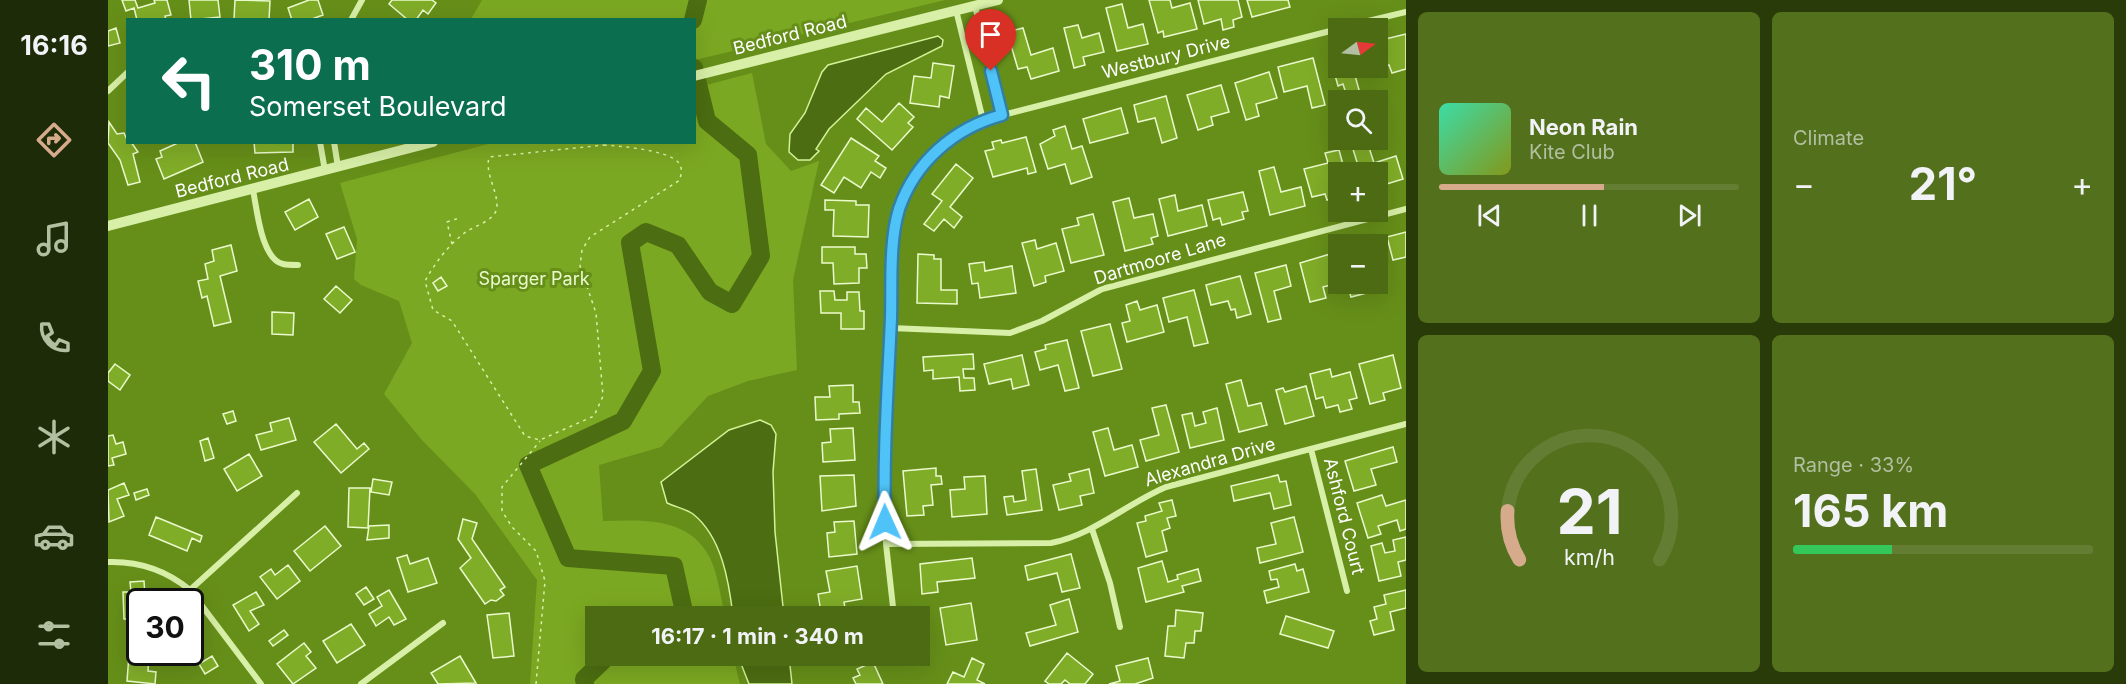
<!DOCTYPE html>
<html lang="en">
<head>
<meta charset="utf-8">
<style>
	:root { --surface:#4c6b13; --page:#53701c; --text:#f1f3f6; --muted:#b2bfa0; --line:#637e33; --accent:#d6ab8b }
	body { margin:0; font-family:Inter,sans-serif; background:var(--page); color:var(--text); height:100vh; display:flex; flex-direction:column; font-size:22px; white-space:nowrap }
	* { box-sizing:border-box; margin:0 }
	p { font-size:20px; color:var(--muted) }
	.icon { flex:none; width:33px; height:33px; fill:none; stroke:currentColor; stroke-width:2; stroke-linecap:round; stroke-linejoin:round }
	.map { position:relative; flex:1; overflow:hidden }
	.panel { display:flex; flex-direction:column; gap:12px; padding:12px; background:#2a3b0a; width:720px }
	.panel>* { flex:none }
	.hud { position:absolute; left:18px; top:18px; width:570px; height:126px; border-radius:0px; box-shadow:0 6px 24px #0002; background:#0b6e4f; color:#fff; overflow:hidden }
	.needle { width:39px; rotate:75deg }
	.fabs { position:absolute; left:1220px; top:18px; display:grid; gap:12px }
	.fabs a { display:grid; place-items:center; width:60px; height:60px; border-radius:0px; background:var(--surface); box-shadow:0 6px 24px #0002; font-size:30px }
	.speed { position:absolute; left:18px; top:588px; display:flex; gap:12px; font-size:30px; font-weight:700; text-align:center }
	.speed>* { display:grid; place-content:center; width:78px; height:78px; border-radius:50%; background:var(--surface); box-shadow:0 6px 24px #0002; line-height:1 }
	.speed .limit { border:3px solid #111; border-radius:9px; background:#fff; color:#111 }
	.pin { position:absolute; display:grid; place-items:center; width:51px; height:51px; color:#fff; margin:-62px -26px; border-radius:50% 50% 50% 0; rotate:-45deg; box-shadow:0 0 6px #0007 }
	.pin .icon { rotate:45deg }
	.me { position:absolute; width:66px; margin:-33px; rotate:359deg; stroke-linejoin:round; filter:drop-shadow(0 0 4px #0008) }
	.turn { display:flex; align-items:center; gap:21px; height:126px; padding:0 24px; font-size:27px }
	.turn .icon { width:78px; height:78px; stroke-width:2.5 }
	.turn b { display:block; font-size:42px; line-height:51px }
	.big { font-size:45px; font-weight:700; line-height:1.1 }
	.panel .tile { flex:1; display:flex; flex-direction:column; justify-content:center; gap:9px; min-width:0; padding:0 21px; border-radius:9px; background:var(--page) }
	.panel .dial { align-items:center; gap:0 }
	.dial svg { height:156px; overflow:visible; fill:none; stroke:var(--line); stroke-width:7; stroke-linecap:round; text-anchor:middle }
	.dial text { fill:var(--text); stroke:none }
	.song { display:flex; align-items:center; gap:18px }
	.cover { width:72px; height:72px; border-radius:9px; background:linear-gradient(135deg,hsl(160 70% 55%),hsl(70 70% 35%)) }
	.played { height:6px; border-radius:3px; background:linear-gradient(90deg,var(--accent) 55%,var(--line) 55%) }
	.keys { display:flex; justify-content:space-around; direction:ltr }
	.heat { display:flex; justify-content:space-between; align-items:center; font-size:33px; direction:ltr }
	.charge { height:9px; border-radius:4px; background:linear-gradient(90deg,#34c759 33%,var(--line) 0) }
	.panel .tiles { flex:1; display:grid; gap:12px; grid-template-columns:repeat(2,1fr) }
	.trip { position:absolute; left:477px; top:606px; width:345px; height:60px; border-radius:0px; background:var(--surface); box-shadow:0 6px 24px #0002; font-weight:700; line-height:60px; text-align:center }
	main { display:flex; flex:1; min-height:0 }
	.tab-bar { display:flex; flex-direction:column; width:108px; justify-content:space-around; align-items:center; background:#1e2b08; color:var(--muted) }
	.tab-bar .icon { width:42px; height:42px }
	.tab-bar .selected { color:var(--accent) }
	.tab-bar b { font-size:27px; color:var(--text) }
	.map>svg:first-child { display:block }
	.green { fill:#7ba822 }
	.water { fill:#4c6d11; stroke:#d5f199; stroke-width:1.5 }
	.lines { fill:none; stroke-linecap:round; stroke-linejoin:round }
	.river { stroke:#4c6d11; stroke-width:18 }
	.building { fill:#80ad28; stroke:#ebfacd; stroke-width:1.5 }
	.path { stroke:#d7efa7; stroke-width:1.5; stroke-dasharray:3 4.5; stroke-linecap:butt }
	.minor { stroke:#d7efa7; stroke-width:6 }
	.tertiary { stroke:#d7efa7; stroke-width:10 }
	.route-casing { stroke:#337fa1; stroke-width:15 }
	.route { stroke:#4fc3f7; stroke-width:10 }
	.labels { text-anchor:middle; stroke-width:6; stroke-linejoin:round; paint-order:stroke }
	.street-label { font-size:18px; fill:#fff; stroke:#668f19 }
	.park-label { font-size:18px; fill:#ebfacd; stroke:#668f19 }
</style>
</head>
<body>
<main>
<nav class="tab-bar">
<b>16:16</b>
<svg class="icon selected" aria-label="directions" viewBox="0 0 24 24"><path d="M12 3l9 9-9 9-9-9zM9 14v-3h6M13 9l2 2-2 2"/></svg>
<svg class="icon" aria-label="music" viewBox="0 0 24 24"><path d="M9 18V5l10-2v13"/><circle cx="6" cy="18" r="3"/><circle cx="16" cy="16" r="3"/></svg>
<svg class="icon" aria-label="phone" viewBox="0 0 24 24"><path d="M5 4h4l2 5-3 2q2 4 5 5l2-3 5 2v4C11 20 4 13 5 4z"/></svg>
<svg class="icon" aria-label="climate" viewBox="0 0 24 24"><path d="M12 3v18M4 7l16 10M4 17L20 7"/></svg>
<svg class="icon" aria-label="car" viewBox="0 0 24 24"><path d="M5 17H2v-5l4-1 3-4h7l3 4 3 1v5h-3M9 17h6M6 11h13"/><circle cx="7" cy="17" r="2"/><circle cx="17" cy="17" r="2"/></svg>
<svg class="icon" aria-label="filters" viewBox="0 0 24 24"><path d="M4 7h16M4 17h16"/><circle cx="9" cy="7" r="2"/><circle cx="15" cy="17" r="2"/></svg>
</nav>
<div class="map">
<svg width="1298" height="684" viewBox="0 0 1298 684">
	<rect width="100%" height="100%" fill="#668f19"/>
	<path class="green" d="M374,0H837L587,60L586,20L363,19Z
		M644,73L658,144L683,171L711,161L685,280L689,370L640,381L600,396L553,447L491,465L495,521C534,520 581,516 602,558C610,574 613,599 617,616H488V656H625L632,684H422L429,580L367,494L313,439L276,394L304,343L291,301L253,285L246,279L249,239L232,183L384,143L586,142L587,88Z"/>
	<path class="water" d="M830,36L835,40L834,46L778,74L721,129L708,149L711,151L702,160H690L681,152L682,134L697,113L714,72L720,65Z
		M652,420L663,425L668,434L665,472L667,532L676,616H625C621,582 614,537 585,514C578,509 568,507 559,503L553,482L621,430Z
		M630,656H681L684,684H641Z"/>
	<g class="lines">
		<path class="river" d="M585,20L590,0
			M571,616L575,607L566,566L460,558L420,465L515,421L544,371L522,243L538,232L570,245L602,292L624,304L653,256L640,155L599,121L586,68
			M477,684L476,679L500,656"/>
	</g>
	<path class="building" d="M14,0H27L30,8L47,3L46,0H59L63,15L57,16L58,20H29L26,8L18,11Z
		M81,0H110L112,17L83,20Z
		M127,0L162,1L161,20L126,19Z
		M201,0H210L215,15L201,20H184L180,8Z
		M284,0H324L328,3L320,14L315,10L308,20H300L281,4Z
		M1041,0H1062L1064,8L1082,3L1089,29L1056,37L1055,31L1050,33Z
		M1090,0H1130L1134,17L1125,20L1126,27L1115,30L1113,19L1096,24Z
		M1139,0H1180L1182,7L1144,17Z
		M1014,4L1020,28L1035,24L1040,44L1009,51L998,8Z
		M970,25L974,38L991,33L996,52L975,57L977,65L966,68L956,28Z
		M8,28L12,43L0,46V31Z
		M915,28L923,55L945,48L951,71L923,79L919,67L910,69L899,32Z
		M1298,34V69L1284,73L1281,65L1275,67L1269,41Z
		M1230,55V68H1263L1246,72L1253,97L1240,100L1235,84L1230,86L1222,57Z
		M1205,58L1217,105L1204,108L1199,86L1176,92L1170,67Z
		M825,63L846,66L841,98L832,96L831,107L802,103L806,76L823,78Z
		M1161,72L1169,98L1148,104L1151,116L1138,120L1127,83Z
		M1113,85L1121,112L1103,117L1105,125L1090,130L1079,95Z
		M1058,96L1069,138L1054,143L1047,118L1030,122L1026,105Z
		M791,103L806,117L800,123L805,127L784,150L749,119L758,108L774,122Z
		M1013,108L1020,133L982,143L975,119Z
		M1,122L9,134L16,133L20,142H23L30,152L25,154L32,182L20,185L12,160L0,143Z
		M957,126L964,149L974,146L984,177L963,184L957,164L940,169L932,144L947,136L945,130Z
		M918,137L928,172L920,174L919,168L885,177L877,151L886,149L884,142L893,140L894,143Z
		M743,138L771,156L767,161L778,168L772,178L763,172L753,188L736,177L726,193L713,185Z
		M1259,141L1266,163L1288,156L1295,179L1269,187V172H1252L1244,146Z
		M72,142H87L95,162L56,179L48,159L54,157L52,151Z
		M146,142H185V152L147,153Z
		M1231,150L1237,172H1230V191L1225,192L1227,198L1219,200L1217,194L1204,197L1196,169L1220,163L1217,153Z
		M848,164L865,178L842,207L854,217L846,228L836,219L826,231L816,224L834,201L824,194Z
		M1166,167L1173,192L1193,187L1197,206L1162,215L1151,171Z
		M1135,192L1140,211L1134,212L1136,219L1114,225L1112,218L1105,220L1100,200Z
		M1067,195L1070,211L1094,205L1099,226L1060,236L1051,199Z
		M1021,198L1026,218L1045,214L1050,236L1043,238L1045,244L1017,251L1005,202Z
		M201,199L210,217L187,230L177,212Z
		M717,200L748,201V205H761L760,237L725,236L726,210H717Z
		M985,214L996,255L963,263L954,229L971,225L969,218Z
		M236,227L247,252L229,259L218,234Z
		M1298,232V257L1285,260L1279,237Z
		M927,240L929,249L948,243L956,271L937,276L938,282L926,286L914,243Z
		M123,245L129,271L112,276L123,322L106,326L99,296L94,298L90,281L100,279L97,264L106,261L104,250Z
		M714,247H747V254H758L759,268H751V283L726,284L725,263H714Z
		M810,254L826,255V259H833V290H849V304L809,303Z
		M1222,254L1230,283L1215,287L1218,298L1202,302L1192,263Z
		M1269,256L1278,288L1243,297L1239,284H1269Z
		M876,262L877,271L904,266L908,293L872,298L870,283L864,284L861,264Z
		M1178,265L1183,286L1166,291L1173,319L1160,322L1147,273Z
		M1132,276L1143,314L1129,318L1127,309L1123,310L1120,301L1103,305L1098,285Z
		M333,277L339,286L330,291L325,283Z
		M228,286L244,300L232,313L216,299Z
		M1086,290L1100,343L1086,346L1079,317L1061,322L1055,298Z
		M712,291H726L727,300H739V292H751L752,311H756V329H733V313H713Z
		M1029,301L1032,310L1049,305L1056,332L1019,342L1014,323L1022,321L1018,305Z
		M164,312L186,313L185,335L164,334Z
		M1002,324L1014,369L985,376L973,331Z
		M959,340L971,388L957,391L950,365L932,370L927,352L938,349L937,345Z
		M865,354L866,369H855L856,378H866L867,390L852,391L851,377L825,379V370L816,371L815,357Z
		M914,355L921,385L905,389L903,379L881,384L876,364Z
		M1285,355L1293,388L1275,393L1277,400L1262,404L1251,364Z
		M7,364L22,375L12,390L0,381V373Z
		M1222,369L1224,377L1242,372L1249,398L1241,400L1244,409L1232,412L1230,405L1218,408L1215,397L1208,399L1202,374Z
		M1133,380L1140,406L1153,403L1159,425L1131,432L1118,384Z
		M745,385V402H751L752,413L731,414V419L708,420L707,397H722L721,386Z
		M1198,386L1206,416L1177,424L1168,390L1175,388L1177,392Z
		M1058,405L1071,452L1038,461L1032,440L1051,435L1044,408Z
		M1109,408L1116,440L1082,448L1074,415L1084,413L1087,426L1098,423L1095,412Z
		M125,411L128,421L119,424L115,414Z
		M181,418L188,440L153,450L148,435L164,431L162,423Z
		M228,424L249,449L256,443L261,449L233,473L206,442Z
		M745,428L747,460L715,462L714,443L723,442L722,429Z
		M1000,428L1006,450L1024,445L1030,467L997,476L985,432Z
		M5,435L8,444L15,442L18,454L4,458L6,465L0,466V436Z
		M100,438L106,458L97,461L92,441Z
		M1285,447L1289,462L1263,469L1268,485L1246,491L1237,461Z
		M141,454L154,476L129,491L116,469Z
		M828,468V476H833L834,484L823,485L825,505L815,506L816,515L799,516L795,471Z
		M928,469L934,510L899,515L896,497L905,496L906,502L918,500L914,471Z
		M981,469L986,493L972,496L974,505L951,510L945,485L963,481L961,474Z
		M746,475L748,506L714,511L712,476Z
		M1170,475L1172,482L1178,481L1183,505L1166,509L1162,493L1126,501L1123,486Z
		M877,476L879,514L844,517L842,490L857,489L856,477Z
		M265,479L284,482L281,495L263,492Z
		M16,483L21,495L9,499L16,516L1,522L0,490Z
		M241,488H262L260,528L240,527Z
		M39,489L41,495L28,500L26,493Z
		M1274,495L1278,506L1298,500V529L1292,531L1289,520L1270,526L1273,534L1260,538L1249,503Z
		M1064,500L1068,516L1059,518L1062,528L1054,531L1059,551L1038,557L1029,523L1038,521L1037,516L1054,511L1051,503Z
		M48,517L94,536L92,542L84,538L79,551L41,535Z
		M1186,517L1195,552L1152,563L1149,548L1168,544L1163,523Z
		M355,519L369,523L364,539L397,587L392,590L396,595L388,601L383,600L377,604L352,568L363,558L350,539Z
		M746,521L749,554L721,557L719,533L727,532L726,522Z
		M281,525V538L259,540L261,526Z
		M217,526L233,546L202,571L186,551Z
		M1298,537V560L1290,562L1293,576L1271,581L1263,546L1274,543L1277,553L1287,551L1285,540Z
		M963,554L972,588L954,592L949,573L920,580L917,566Z
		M299,555L302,564L320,558L329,583L300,592L289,558Z
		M864,558L867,578L829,582L830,592L814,594L812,564Z
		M1054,561L1060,582L1070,579L1069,575L1090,569L1093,581L1074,586L1076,592L1038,602L1030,568Z
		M1187,564L1189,571L1195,569L1201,592L1159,603L1156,591L1171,587L1169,579L1163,580L1161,571Z
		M180,565L192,581L169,599L152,577L163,569L167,575Z
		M749,566L754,599L736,602L737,608L713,612L710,594L722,592L718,571Z
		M36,581L37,595L45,594L46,602H32V619H16L15,592H23L22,582Z
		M258,587L266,599L256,605L248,594Z
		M281,590L298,619L286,625L281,617L268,626L261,614L274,606L269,597Z
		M1298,590V608L1282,612L1286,630L1266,635L1262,621L1269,619L1266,607L1278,604L1276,595Z
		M148,592L156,605L142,611L151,624L141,631L125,605Z
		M961,599L970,632L922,646L918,633L948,625L942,605Z
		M863,603L869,640L838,645L832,608Z
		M1068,610L1095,613L1093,631H1087L1086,643H1078L1076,658L1057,656L1060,626H1067Z
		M401,613L406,656L385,658L379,615Z
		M1178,616L1226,631L1220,648L1172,634Z
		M243,624L257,645L229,663L215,641Z
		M176,630L180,635L165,646L161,641Z
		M196,643L203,652L198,656L208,668L185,684L169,664Z
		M27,649H32V652H41L40,671L48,672L47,684L19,681L21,655L27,656Z
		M66,652H82L84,654L72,662Z
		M959,653L985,674L977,684H962L957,680L953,684H941L937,681Z
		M104,656L110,666L97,674L91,664Z
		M352,656L368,683L330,684L323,673Z
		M864,658L876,664L869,680L877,684H839L845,672L856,677Z
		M1040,658L1045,678L1027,684H1001L1012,681L1008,666Z
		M765,662L775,684H748L745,678L752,675L749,669Z"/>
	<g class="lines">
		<path class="path" d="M496,145C512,146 559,150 570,162C575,167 573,173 572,180L482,237L474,250L472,266L488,313L495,396L486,416L432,440L417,436L344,321L325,310L317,281C327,263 341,244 358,232C368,225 389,220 389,206C389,189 377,174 381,157Z
			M344,244L339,222L351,218
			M428,684L437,581L428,551L404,527L394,511V487L432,441"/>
		<path class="minor" d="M867,6L894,115
			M848,10L875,120
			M243,20L254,0
			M1231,28L1298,12
			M0,91L20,72
			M212,142L217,171
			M226,142L230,167
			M145,190C149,209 153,259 175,264C179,265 185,265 190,265
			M783,328L902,333L934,321L994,289L1298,209
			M1203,449L1239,591
			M984,529L1002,583L1012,627
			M778,544L943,543C985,535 1018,504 1058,487L1298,424
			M0,562C31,561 58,570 82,590L153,684
			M82,590L189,493
			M786,616L778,544L776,500L788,225C797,177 832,140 875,120L1230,29
			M253,684L335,623"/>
		<path class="tertiary" d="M586,76L890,0
			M0,226L325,142"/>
	</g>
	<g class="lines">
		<g class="route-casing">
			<path id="route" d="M777,522C775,455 780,386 783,318C784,284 781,242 791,209C807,162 846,128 894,115L883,71"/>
		</g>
		<use href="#route" class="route"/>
	</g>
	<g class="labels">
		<g class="street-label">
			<text transform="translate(682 35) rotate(-14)" y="6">Bedford Road</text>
			<text transform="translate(1058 57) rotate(-14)" y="6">Westbury Drive</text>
			<text transform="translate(124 178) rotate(-14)" y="6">Bedford Road</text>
			<text transform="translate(1052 259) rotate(-17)" y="6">Dartmoore Lane</text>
			<text transform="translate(1102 462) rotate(-16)" y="6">Alexandra Drive</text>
			<text transform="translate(1236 516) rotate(76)" y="6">Ashford Court</text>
		</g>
		<g class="park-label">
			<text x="426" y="285">Sparger Park</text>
		</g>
	</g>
</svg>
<div class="fabs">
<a><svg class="needle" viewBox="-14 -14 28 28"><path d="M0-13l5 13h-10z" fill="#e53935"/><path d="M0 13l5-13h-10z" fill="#b2bfa0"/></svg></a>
<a><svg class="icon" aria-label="search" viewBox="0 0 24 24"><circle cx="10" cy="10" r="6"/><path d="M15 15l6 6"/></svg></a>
<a>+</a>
<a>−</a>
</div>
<div class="speed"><div class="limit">30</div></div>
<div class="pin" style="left:883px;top:71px;background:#d93025"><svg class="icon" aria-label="arrive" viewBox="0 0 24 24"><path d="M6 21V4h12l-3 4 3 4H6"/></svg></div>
<svg class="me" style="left:777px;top:522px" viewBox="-20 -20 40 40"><path d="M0-17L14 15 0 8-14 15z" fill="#4fc3f7" stroke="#fff" stroke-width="4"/></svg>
<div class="trip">16:17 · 1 min · 340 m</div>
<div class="hud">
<div class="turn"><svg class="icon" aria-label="left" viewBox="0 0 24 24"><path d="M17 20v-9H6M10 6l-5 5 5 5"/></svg><div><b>310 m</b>Somerset Boulevard</div></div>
</div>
</div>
<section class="panel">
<div class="tiles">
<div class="tile">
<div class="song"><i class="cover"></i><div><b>Neon Rain</b><p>Kite Club</p></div></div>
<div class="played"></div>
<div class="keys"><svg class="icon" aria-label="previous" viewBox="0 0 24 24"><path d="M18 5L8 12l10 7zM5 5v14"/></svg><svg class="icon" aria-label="pause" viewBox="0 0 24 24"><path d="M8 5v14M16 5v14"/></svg><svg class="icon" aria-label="next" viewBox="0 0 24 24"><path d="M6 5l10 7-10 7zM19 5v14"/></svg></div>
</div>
<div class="tile"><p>Climate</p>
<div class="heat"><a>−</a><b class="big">21°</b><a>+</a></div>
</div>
<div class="tile dial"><svg viewBox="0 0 100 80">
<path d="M14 69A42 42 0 1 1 86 69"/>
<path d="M14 69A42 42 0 0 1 8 44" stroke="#d6ab8b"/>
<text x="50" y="56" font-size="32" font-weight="700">21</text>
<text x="50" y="72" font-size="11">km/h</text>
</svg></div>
<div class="tile"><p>Range · 33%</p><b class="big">165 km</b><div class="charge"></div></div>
</div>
</section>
</main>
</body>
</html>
